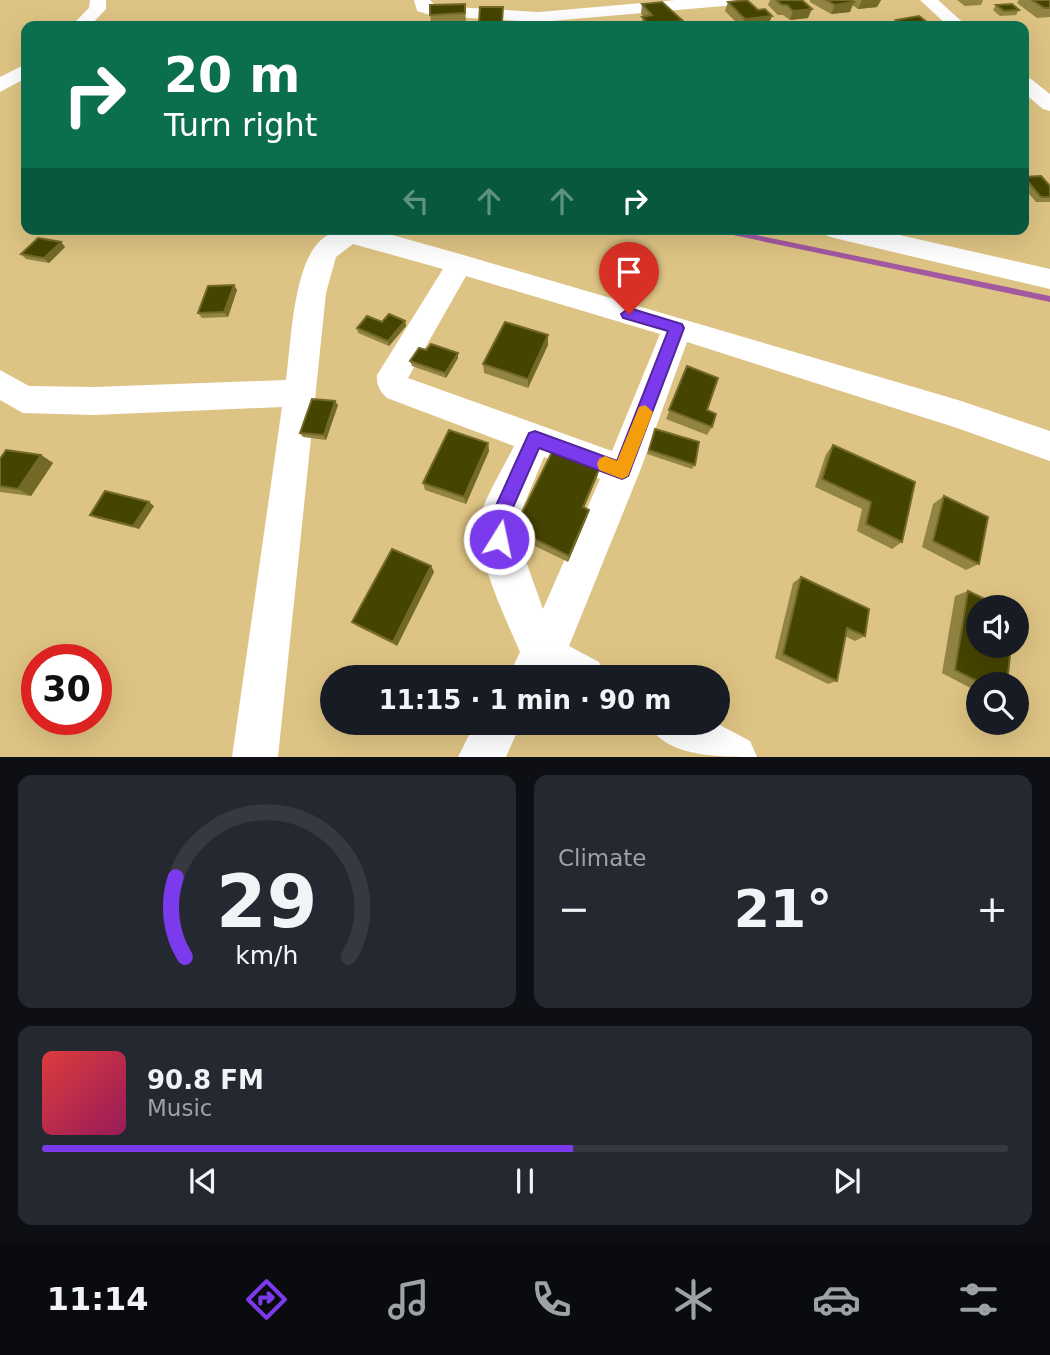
<!DOCTYPE html>
<html lang="en">
<head>
<meta charset="utf-8">
<style>
	:root { --surface:#171b24; --page:#242831; --text:#f1f3f6; --muted:#9ea1a6; --line:#363941; --accent:#7c3aed }
	body { margin:0; font-family:"DejaVu Sans",sans-serif; background:var(--page); color:var(--text); height:100vh; display:flex; flex-direction:column; font-size:26px; white-space:nowrap }
	* { box-sizing:border-box; margin:0 }
	p { font-size:23px; color:var(--muted) }
	.icon { flex:none; width:38px; height:38px; fill:none; stroke:currentColor; stroke-width:2; stroke-linecap:round; stroke-linejoin:round }
	.map { position:relative; height:757px; overflow:hidden }
	.side { display:flex; flex-direction:column; gap:18px; padding:18px; background:#0d0f14; flex:1 }
	.side>* { flex:none }
	.banner { position:absolute; left:21px; top:21px; width:1008px; height:214px; border-radius:14px; box-shadow:0 7px 28px #0002; background:#0b6e4f; color:#fff; overflow:hidden }
	.fabs { position:absolute; left:966px; top:595px; display:grid; gap:14px }
	.fabs a { display:grid; place-items:center; width:63px; height:63px; border-radius:50%; background:var(--surface); box-shadow:0 7px 28px #0002; font-size:35px }
	.speed { position:absolute; left:21px; top:644px; display:flex; gap:14px; font-size:35px; font-weight:700; text-align:center }
	.speed>* { display:grid; place-content:center; width:91px; height:91px; border-radius:50%; background:var(--surface); box-shadow:0 7px 28px #0002; line-height:1 }
	.speed .limit { border:10px solid #d22; background:#fff; color:#111 }
	.pin { position:absolute; display:grid; place-items:center; width:60px; height:60px; color:#fff; margin:-72px -30px; border-radius:50% 50% 50% 0; rotate:-45deg; box-shadow:0 0 7px #0007 }
	.pin .icon { rotate:45deg }
	.me { position:absolute; width:77px; margin:-38px; rotate:10deg; stroke-linejoin:round; filter:drop-shadow(0 0 5px #0008) }
	.turn { display:flex; align-items:center; gap:24px; height:147px; padding:0 28px; font-size:32px }
	.turn .icon { width:91px; height:91px; stroke-width:2.5 }
	.turn b { display:block; font-size:49px; line-height:60px }
	.lanes { display:flex; align-items:center; height:66px; padding:0 28px; background:#0003; justify-content:center; gap:35px; direction:ltr }
	.lanes .off { opacity:.35 }
	.big { font-size:52px; font-weight:800; line-height:1.1 }
	.side .widget { flex:1; display:flex; flex-direction:column; justify-content:center; gap:10px; min-width:0; padding:0 24px; border-radius:14px; background:var(--page) }
	.side .dial { align-items:center; gap:0 }
	.dial svg { height:182px; overflow:visible; fill:none; stroke:var(--line); stroke-width:7; stroke-linecap:round; text-anchor:middle }
	.dial text { fill:var(--text); stroke:none }
	.song { display:flex; align-items:center; gap:21px }
	.cover { width:84px; height:84px; border-radius:10px; background:linear-gradient(135deg,hsl(0 70% 55%),hsl(330 70% 35%)) }
	.played { height:7px; border-radius:4px; background:linear-gradient(90deg,var(--accent) 55%,var(--line) 55%) }
	.keys { display:flex; justify-content:space-around; direction:ltr }
	.heat { display:flex; justify-content:space-between; align-items:center; font-size:38px; direction:ltr }
	.side .tiles { flex:1; display:grid; gap:18px; grid-template-columns:1fr 1fr }
	.widget:last-child { grid-column:span 2 }
	.trip { position:absolute; left:320px; top:665px; width:410px; height:70px; border-radius:35px; background:var(--surface); box-shadow:0 7px 28px #0002; font-weight:800; line-height:70px; text-align:center }
	.menu { display:flex; height:112px; justify-content:space-around; align-items:center; background:#090b0e; color:var(--muted) }
	.menu .icon { width:49px; height:49px }
	.menu .on { color:var(--accent) }
	.menu b { font-size:32px; color:var(--text) }
	.map>svg:first-child { display:block }
	.lines { fill:none; stroke-linecap:round; stroke-linejoin:round }
	.stream { fill:#a359a0; fill-rule:evenodd }
	.minor { fill:#fff; fill-rule:evenodd }
	.wall { fill:#928442 }
	.shaded-wall { fill:#736a28 }
	.building { fill:#454401; stroke:#736a28; stroke-width:2 }
	.route { fill:#7c3aed; stroke:#51269a; stroke-width:2 }
	.slow { fill:#f59e0b }
</style>
</head>
<body>
<div class="map">
<svg width="1050" height="757" viewBox="0 0 1050 757">
	<rect width="100%" height="100%" fill="#dec484"/>
	<g class="lines">
		<path class="stream" d="M711,229H727L1050,296V302L714,231Z"/>
		<path class="minor" d="M90,0H106V9L90,26H71L89,8Z
			M414,0H430L436,6L539,12L676,0H743L735,5L539,22L433,16L417,11Z
			M920,0H938L967,26H948Z
			M26,64V78L0,92V77Z
			M1024,77L1031,79L1050,94V111L1043,109L1024,93Z
			M343,229H371L460,254L958,400L1050,431V461L957,428L687,342L640,471L569,646L599,662L605,677H508L520,652C507,622 474,552 479,521C483,500 504,467 514,446L387,398C380,391 376,385 377,375L443,269L353,244L336,257L326,293L278,757H232L282,407L94,415L23,413L0,400V370L29,386L94,387L286,380C291,344 293,268 319,242C325,235 335,232 343,229ZM466,276L660,334L612,451L408,378ZM544,457L600,479L543,609L518,539L517,521Z
			M821,229H873L1050,269V289L834,238L825,235Z
			M475,723H521L506,757H458Z
			M648,723H716L750,741L757,757C719,757 664,757 648,723Z"/>
	</g>
	<path class="wall" d="M770,0H802L808,18L790,20L783,15H778L768,5Z
		M810,0H881L877,7L858,9L852,5L850,12L831,14L810,2Z
		M957,0H983L981,5L965,6Z
		M1019,0H1050V17L1037,18L1017,3Z
		M728,2L758,10L772,16L768,25L740,26L725,11Z
		M465,4L466,23L431,24L430,15Z
		M642,4L683,21L682,26H641L643,16L641,14Z
		M996,5L1019,10L1016,15L1000,16L993,10Z
		M503,7V26H479V22Z
		M896,20L932,26H892Z
		M1024,177L1050,186V202H1036L1024,188Z
		M60,229H94L90,234L63,233Z
		M61,242L65,247L49,263L26,259L21,254Z
		M234,285L237,290L228,317L202,318L198,313Z
		M405,321L406,326L389,346L358,333L357,328L382,322Z
		M548,345L528,388L484,373L483,364Z
		M426,350L458,353V358L446,378L412,366L410,361Z
		M687,366L707,410L712,427L707,435L666,419Z
		M338,405L326,440L303,437L300,433Z
		M655,429L695,465L692,469L647,454Z
		M488,443L489,451L466,504L425,490L423,483Z
		M833,445L902,542L892,549L857,531L862,509L815,487L826,454Z
		M41,455L53,463L31,496L0,492V459Z
		M599,469L597,477L584,508L589,510L587,517L568,562L514,536V529Z
		M944,496L979,564L966,570L922,547L933,504Z
		M154,506L139,529L96,518L90,515Z
		M431,566L434,572L397,646L357,626L352,622Z
		M801,577L865,636L855,641L845,636L837,681L828,684L775,658L793,583Z
		M968,591L1007,684H978V692L942,673L955,596Z"/>
	<path class="shaded-wall" d="M862,0H881L877,7L858,9Z
		M854,2L850,12L831,14L835,5Z
		M812,9L808,18L790,20L793,11Z
		M772,16L768,25L743,26L745,19Z
		M683,21L682,26H649V25Z
		M86,229H94L90,234Z
		M61,242L65,247L49,263L44,258Z
		M234,285L237,290L228,317L224,312Z
		M405,321L406,326L389,346L388,341Z
		M548,335V345L528,388V379Z
		M458,353V358L446,378L445,373Z
		M335,401L338,405L326,440L324,435Z
		M488,443L489,451L466,504L464,497Z
		M41,455L53,463L31,496L18,489Z
		M599,469L597,477L581,514L583,507Z
		M149,502L154,506L139,529L133,526Z
		M589,510L587,517L568,562L569,556Z
		M431,566L434,572L397,646L393,642Z"/>
	<path class="building" d="M747,0L758,10L765,9L772,16L745,19L728,2Z
		M776,0H802L812,9L793,11L787,5H782Z
		M826,0H851L854,2L835,5Z
		M1032,0H1050V8H1044Z
		M662,2L683,21L649,25L642,17L652,15L642,4Z
		M465,4V13L430,15V5Z
		M1012,4L1019,10L1004,11L996,5Z
		M480,7H503L502,22H479Z
		M919,16L932,26H905L896,20Z
		M583,23L586,26H567L566,25Z
		M1041,176L1050,186V197H1041L1024,177Z
		M38,238L61,242L44,258L21,254Z
		M234,285L224,312L198,313L208,286Z
		M389,314L405,321L388,341L357,328L367,316L382,322Z
		M505,322L548,335L528,379L483,364Z
		M431,344L458,353L445,373L410,361L419,348L426,350Z
		M687,366L718,378L707,410L716,414L712,427L669,410Z
		M312,399L335,401L324,435L300,433Z
		M655,429L699,442L695,465L649,450Z
		M449,430L488,443L464,497L423,483Z
		M833,445L915,482L902,542L866,524L871,502L822,479Z
		M6,450L41,455L18,489L0,486V459Z
		M553,450L599,469L583,507L589,510L569,556L514,529Z
		M105,491L149,502L133,526L90,515Z
		M944,496L988,517L979,564L933,541Z
		M392,549L431,566L393,642L352,622Z
		M801,577L869,609L865,636L847,628L837,681L783,654Z
		M968,591L1001,607H978V646H1011L1007,684H983L955,670Z"/>
	<path class="route" d="M629,308L682,324L684,328L628,476L622,479L539,448L507,521L506,545L499,548L492,545L489,521L529,433L535,431L617,461L668,331L623,318L621,314Z"/>
	<path class="slow" d="M645,405L653,412L628,476L622,479L599,470L597,464L599,459L605,456L617,461L639,407Z"/>
</svg>
<div class="fabs">
<a><svg class="icon" aria-label="sound" viewBox="0 0 24 24"><path d="M4 9h4l5-4v14l-5-4H4zM17 9q2 3 0 6"/></svg></a>
<a><svg class="icon" aria-label="search" viewBox="0 0 24 24"><circle cx="10" cy="10" r="6"/><path d="M15 15l6 6"/></svg></a>
</div>
<div class="speed"><div class="limit">30</div></div>
<div class="pin" style="left:629px;top:314px;background:#d93025"><svg class="icon" aria-label="arrive" viewBox="0 0 24 24"><path d="M6 21V4h12l-3 4 3 4H6"/></svg></div>
<svg class="me" style="left:499px;top:539px" viewBox="-20 -20 40 40"><circle r="17" fill="#7c3aed" stroke="#fff" stroke-width="3"/><path d="M0-11L8 9 0 5-8 9z" fill="#fff"/></svg>
<div class="trip">11:15 · 1 min · 90 m</div>
<div class="banner">
<div class="turn"><svg class="icon" aria-label="right" viewBox="0 0 24 24"><path d="M7 20v-9h11M14 6l5 5-5 5"/></svg><div><b>20 m</b>Turn right</div></div>
<div class="lanes"><svg class="icon off" aria-label="left" viewBox="0 0 24 24"><path d="M17 20v-9H6M10 6l-5 5 5 5"/></svg><svg class="icon off" aria-label="ahead" viewBox="0 0 24 24"><path d="M12 20V5M6 11l6-6 6 6"/></svg><svg class="icon off" aria-label="ahead" viewBox="0 0 24 24"><path d="M12 20V5M6 11l6-6 6 6"/></svg><svg class="icon" aria-label="right" viewBox="0 0 24 24"><path d="M7 20v-9h11M14 6l5 5-5 5"/></svg></div>
</div>
</div>
<section class="side">
<div class="tiles">
<div class="widget dial"><svg viewBox="0 0 100 80">
<path d="M14 69A42 42 0 1 1 86 69"/>
<path d="M14 69A42 42 0 0 1 10 34" stroke="#7c3aed"/>
<text x="50" y="56" font-size="32" font-weight="700">29</text>
<text x="50" y="72" font-size="11">km/h</text>
</svg></div>
<div class="widget"><p>Climate</p>
<div class="heat"><a>−</a><b class="big">21°</b><a>+</a></div>
</div>
<div class="widget">
<div class="song"><i class="cover"></i><div><b>90.8 FM</b><p>Music</p></div></div>
<div class="played"></div>
<div class="keys"><svg class="icon" aria-label="previous" viewBox="0 0 24 24"><path d="M18 5L8 12l10 7zM5 5v14"/></svg><svg class="icon" aria-label="pause" viewBox="0 0 24 24"><path d="M8 5v14M16 5v14"/></svg><svg class="icon" aria-label="next" viewBox="0 0 24 24"><path d="M6 5l10 7-10 7zM19 5v14"/></svg></div>
</div>
</div>
</section>
<nav class="menu">
<b>11:14</b>
<svg class="icon on" aria-label="directions" viewBox="0 0 24 24"><path d="M12 3l9 9-9 9-9-9zM9 14v-3h6M13 9l2 2-2 2"/></svg>
<svg class="icon" aria-label="music" viewBox="0 0 24 24"><path d="M9 18V5l10-2v13"/><circle cx="6" cy="18" r="3"/><circle cx="16" cy="16" r="3"/></svg>
<svg class="icon" aria-label="phone" viewBox="0 0 24 24"><path d="M5 4h4l2 5-3 2q2 4 5 5l2-3 5 2v4C11 20 4 13 5 4z"/></svg>
<svg class="icon" aria-label="climate" viewBox="0 0 24 24"><path d="M12 3v18M4 7l16 10M4 17L20 7"/></svg>
<svg class="icon" aria-label="car" viewBox="0 0 24 24"><path d="M5 17H2v-5l4-1 3-4h7l3 4 3 1v5h-3M9 17h6M6 11h13"/><circle cx="7" cy="17" r="2"/><circle cx="17" cy="17" r="2"/></svg>
<svg class="icon" aria-label="filters" viewBox="0 0 24 24"><path d="M4 7h16M4 17h16"/><circle cx="9" cy="7" r="2"/><circle cx="15" cy="17" r="2"/></svg>
</nav>
</body>
</html>
